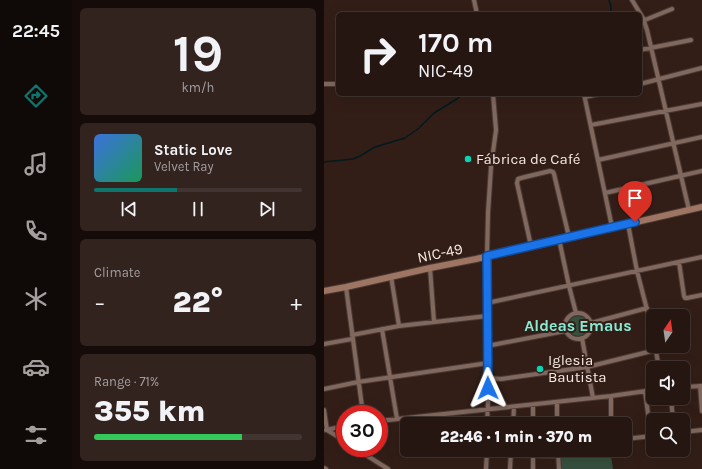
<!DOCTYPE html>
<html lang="en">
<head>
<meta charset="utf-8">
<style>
	:root { --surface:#261611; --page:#32231f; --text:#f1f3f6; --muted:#a49f9f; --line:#423531; --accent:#0f766e }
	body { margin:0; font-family:Karla,sans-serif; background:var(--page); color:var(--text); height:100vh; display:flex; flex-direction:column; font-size:15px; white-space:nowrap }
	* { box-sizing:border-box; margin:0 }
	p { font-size:13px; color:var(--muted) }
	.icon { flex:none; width:22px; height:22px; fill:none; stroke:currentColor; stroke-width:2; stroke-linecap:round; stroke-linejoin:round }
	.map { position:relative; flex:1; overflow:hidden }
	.drawer { display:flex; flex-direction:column; gap:8px; padding:8px; background:#150c09; width:252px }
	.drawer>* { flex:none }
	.guide { position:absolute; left:12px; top:12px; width:306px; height:84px; border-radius:6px; box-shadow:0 4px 16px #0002,0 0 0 1px var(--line); background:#261611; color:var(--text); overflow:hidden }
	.needle { width:26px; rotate:13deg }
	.controls { position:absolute; left:322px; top:309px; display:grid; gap:8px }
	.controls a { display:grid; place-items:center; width:44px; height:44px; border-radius:6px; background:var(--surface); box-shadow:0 4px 16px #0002,0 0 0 1px var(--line); font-size:20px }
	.speed { position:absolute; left:12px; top:405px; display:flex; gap:8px; font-size:20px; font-weight:700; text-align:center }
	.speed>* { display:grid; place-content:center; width:52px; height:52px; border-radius:50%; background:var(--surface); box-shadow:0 4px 16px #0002,0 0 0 1px var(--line); line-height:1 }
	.speed .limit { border:6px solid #d22; background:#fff; color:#111 }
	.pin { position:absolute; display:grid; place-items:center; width:34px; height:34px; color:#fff; margin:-41px -17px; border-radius:50% 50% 50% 0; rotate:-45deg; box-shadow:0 0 4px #0007 }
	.pin .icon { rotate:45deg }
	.me { position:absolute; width:44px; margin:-22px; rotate:359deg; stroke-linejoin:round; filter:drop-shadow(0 0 3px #0008) }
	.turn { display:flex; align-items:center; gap:14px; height:84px; padding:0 16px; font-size:18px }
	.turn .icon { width:52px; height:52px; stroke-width:2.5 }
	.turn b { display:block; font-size:28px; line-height:34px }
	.big { font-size:30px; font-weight:800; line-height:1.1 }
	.drawer .tile { flex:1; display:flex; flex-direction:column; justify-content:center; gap:6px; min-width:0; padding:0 14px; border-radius:6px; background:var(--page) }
	.drawer .dial { align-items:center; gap:0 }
	.dial b { font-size:52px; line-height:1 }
	.song { display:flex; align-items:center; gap:12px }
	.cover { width:48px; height:48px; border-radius:6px; background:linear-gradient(135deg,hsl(220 70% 55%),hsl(150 70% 35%)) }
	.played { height:4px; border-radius:2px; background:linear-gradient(90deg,var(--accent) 40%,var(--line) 40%) }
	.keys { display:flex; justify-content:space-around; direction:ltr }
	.heat { display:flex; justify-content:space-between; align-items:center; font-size:22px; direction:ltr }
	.charge { height:6px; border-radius:3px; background:linear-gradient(90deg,#34c759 71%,var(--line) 0) }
	.trip { position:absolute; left:76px; top:417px; width:232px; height:40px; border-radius:6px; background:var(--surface); box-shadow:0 4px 16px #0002,0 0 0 1px var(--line); font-weight:800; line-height:40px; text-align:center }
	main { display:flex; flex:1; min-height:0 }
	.tab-bar { display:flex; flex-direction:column; width:72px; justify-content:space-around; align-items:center; background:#0f0907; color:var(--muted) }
	.tab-bar .icon { width:28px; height:28px }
	.tab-bar .on { color:var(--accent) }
	.tab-bar b { font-size:18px; color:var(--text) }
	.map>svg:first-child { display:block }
	.green { fill:#37503e }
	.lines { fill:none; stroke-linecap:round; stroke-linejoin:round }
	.stream { stroke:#001a1f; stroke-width:1.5 }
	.street-casing { stroke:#4a3934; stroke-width:6 }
	.secondary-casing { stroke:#4a3934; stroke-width:8 }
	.street { stroke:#80685e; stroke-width:4 }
	.secondary { stroke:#9e7562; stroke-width:6 }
	.route-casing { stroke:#114b97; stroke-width:10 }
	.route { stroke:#1a73e8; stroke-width:7 }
	.poi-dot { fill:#07d5b6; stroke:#321e17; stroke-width:1.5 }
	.labels { text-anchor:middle; stroke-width:4; stroke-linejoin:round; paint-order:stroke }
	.poi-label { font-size:15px; fill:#f6e8e2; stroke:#321e17; text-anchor:start }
	.street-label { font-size:15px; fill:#f6e8e2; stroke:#321e17 }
	.neighbourhood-label { font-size:16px; font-weight:bold; fill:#88ebd4; stroke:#321e17 }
</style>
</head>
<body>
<main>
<nav class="tab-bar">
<b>22:45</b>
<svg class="icon on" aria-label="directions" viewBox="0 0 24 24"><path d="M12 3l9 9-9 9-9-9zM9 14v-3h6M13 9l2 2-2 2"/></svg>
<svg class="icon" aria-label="music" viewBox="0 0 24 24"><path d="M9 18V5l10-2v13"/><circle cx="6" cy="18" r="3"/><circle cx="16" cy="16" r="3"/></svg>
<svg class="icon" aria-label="phone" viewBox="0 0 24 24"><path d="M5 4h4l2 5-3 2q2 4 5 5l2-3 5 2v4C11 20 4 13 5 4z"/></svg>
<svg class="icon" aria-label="climate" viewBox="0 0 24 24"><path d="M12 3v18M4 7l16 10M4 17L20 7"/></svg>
<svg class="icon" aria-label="car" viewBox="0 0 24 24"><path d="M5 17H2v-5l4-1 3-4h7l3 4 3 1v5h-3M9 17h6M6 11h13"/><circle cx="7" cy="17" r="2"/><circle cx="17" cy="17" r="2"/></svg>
<svg class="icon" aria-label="filters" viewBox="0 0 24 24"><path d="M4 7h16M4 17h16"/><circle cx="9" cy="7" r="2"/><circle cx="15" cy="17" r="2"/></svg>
</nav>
<section class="drawer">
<div class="tile dial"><b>19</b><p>km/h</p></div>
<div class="tile">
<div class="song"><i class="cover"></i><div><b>Static Love</b><p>Velvet Ray</p></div></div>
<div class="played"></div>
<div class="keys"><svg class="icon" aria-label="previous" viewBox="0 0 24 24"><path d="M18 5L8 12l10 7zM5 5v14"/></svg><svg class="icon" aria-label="pause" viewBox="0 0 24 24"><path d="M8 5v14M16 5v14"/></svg><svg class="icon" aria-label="next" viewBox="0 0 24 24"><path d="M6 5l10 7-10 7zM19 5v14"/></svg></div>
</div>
<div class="tile"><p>Climate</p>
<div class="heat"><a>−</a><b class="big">22°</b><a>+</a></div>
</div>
<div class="tile"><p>Range · 71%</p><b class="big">355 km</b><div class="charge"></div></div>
</section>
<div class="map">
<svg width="378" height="469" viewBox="0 0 378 469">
	<rect width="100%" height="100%" fill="#321e17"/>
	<path class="green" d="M244 326a10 10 0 1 1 20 0a10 10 0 1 1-20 0Z
		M235,450H286L289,469H236Z"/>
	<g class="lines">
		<path class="stream" d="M285,0C287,5 288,9 286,14
			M0,162L29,159L36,156L51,147L81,138L95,128L110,113L133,99L138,94"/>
		<g class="street-casing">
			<path id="street" d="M150,0L153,14
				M308,0L319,18L323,30L365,210
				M316,22L348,9
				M316,50L367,40
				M0,84H14
				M316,84L378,68
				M260,94L288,227
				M261,97L275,94
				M267,125L378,104
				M274,160L378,137
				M281,193L378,171
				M304,224L313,271L329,333
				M235,239L245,286L252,313
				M207,246L193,183L194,179L197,178L226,171L229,172L230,174L245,237
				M355,262L360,296L361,298H363L378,295
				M106,268L110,322
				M67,276L75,326
				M22,287L39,414
				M163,303L378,257
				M241 326a13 13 0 1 1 26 0a13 13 0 1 1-26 0Z
				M267,323L323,308
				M58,329L73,419
				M28,335L75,326L163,316
				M258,338L269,398
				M0,344L28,339
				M163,346L241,331
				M331,346L335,368
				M165,378L177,379L263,367L332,350
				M376,386L378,411
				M359,387L378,386
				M0,389L34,382L164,363
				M321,391L327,436
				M287,396V424
				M347,398L349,420
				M233,402V424
				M209,405V424
				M0,410L3,430L21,441
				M55,421L287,396L329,390
				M163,424L165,378L164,363L163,256L164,213L167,167L172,130L169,94
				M189,424L190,407
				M2,430L21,426
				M359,432L378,430
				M301,439L328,436
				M31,448L64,469
				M234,450L235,469
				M187,455L234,456
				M0,468L2,469
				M162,469L163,450
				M186,469L187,450
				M209,469V450"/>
		</g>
		<g class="secondary-casing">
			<path id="secondary" d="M0,291L22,287L106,268L152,259L378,207"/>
		</g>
		<use href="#street" class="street"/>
		<use href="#secondary" class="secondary"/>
	</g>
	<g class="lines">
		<g class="route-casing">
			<path id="route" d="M164,388L163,256L311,222"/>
		</g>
		<use href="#route" class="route"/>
	</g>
	<g class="poi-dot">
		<circle cx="144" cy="159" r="4"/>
		<circle cx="216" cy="369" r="4"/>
	</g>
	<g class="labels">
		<g class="poi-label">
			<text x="152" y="164">Fábrica de Café</text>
			<text x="224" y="365">Iglesia<tspan x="224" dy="17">Bautista</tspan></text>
		</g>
		<g class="street-label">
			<text transform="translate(116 253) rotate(-12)" y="5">NIC-49</text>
		</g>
		<g class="neighbourhood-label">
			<text x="254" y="331">Aldeas Emaus</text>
		</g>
	</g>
</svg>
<div class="controls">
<a><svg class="needle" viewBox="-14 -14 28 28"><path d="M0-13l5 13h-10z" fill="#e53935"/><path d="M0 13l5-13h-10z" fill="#a49f9f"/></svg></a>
<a><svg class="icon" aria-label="sound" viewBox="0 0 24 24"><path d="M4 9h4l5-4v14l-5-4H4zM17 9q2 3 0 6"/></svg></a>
<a><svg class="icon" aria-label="search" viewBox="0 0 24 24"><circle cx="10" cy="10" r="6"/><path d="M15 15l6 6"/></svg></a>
</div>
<div class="speed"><div class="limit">30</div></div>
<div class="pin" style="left:311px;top:222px;background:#d93025"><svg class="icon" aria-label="arrive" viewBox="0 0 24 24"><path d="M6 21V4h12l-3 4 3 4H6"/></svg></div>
<svg class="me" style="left:164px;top:388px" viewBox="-20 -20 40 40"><path d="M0-17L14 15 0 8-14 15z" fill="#1a73e8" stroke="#fff" stroke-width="4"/></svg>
<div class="trip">22:46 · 1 min · 370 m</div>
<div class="guide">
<div class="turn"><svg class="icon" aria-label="right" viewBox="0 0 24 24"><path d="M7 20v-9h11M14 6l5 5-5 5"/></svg><div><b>170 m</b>NIC-49</div></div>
</div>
</div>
</main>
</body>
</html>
